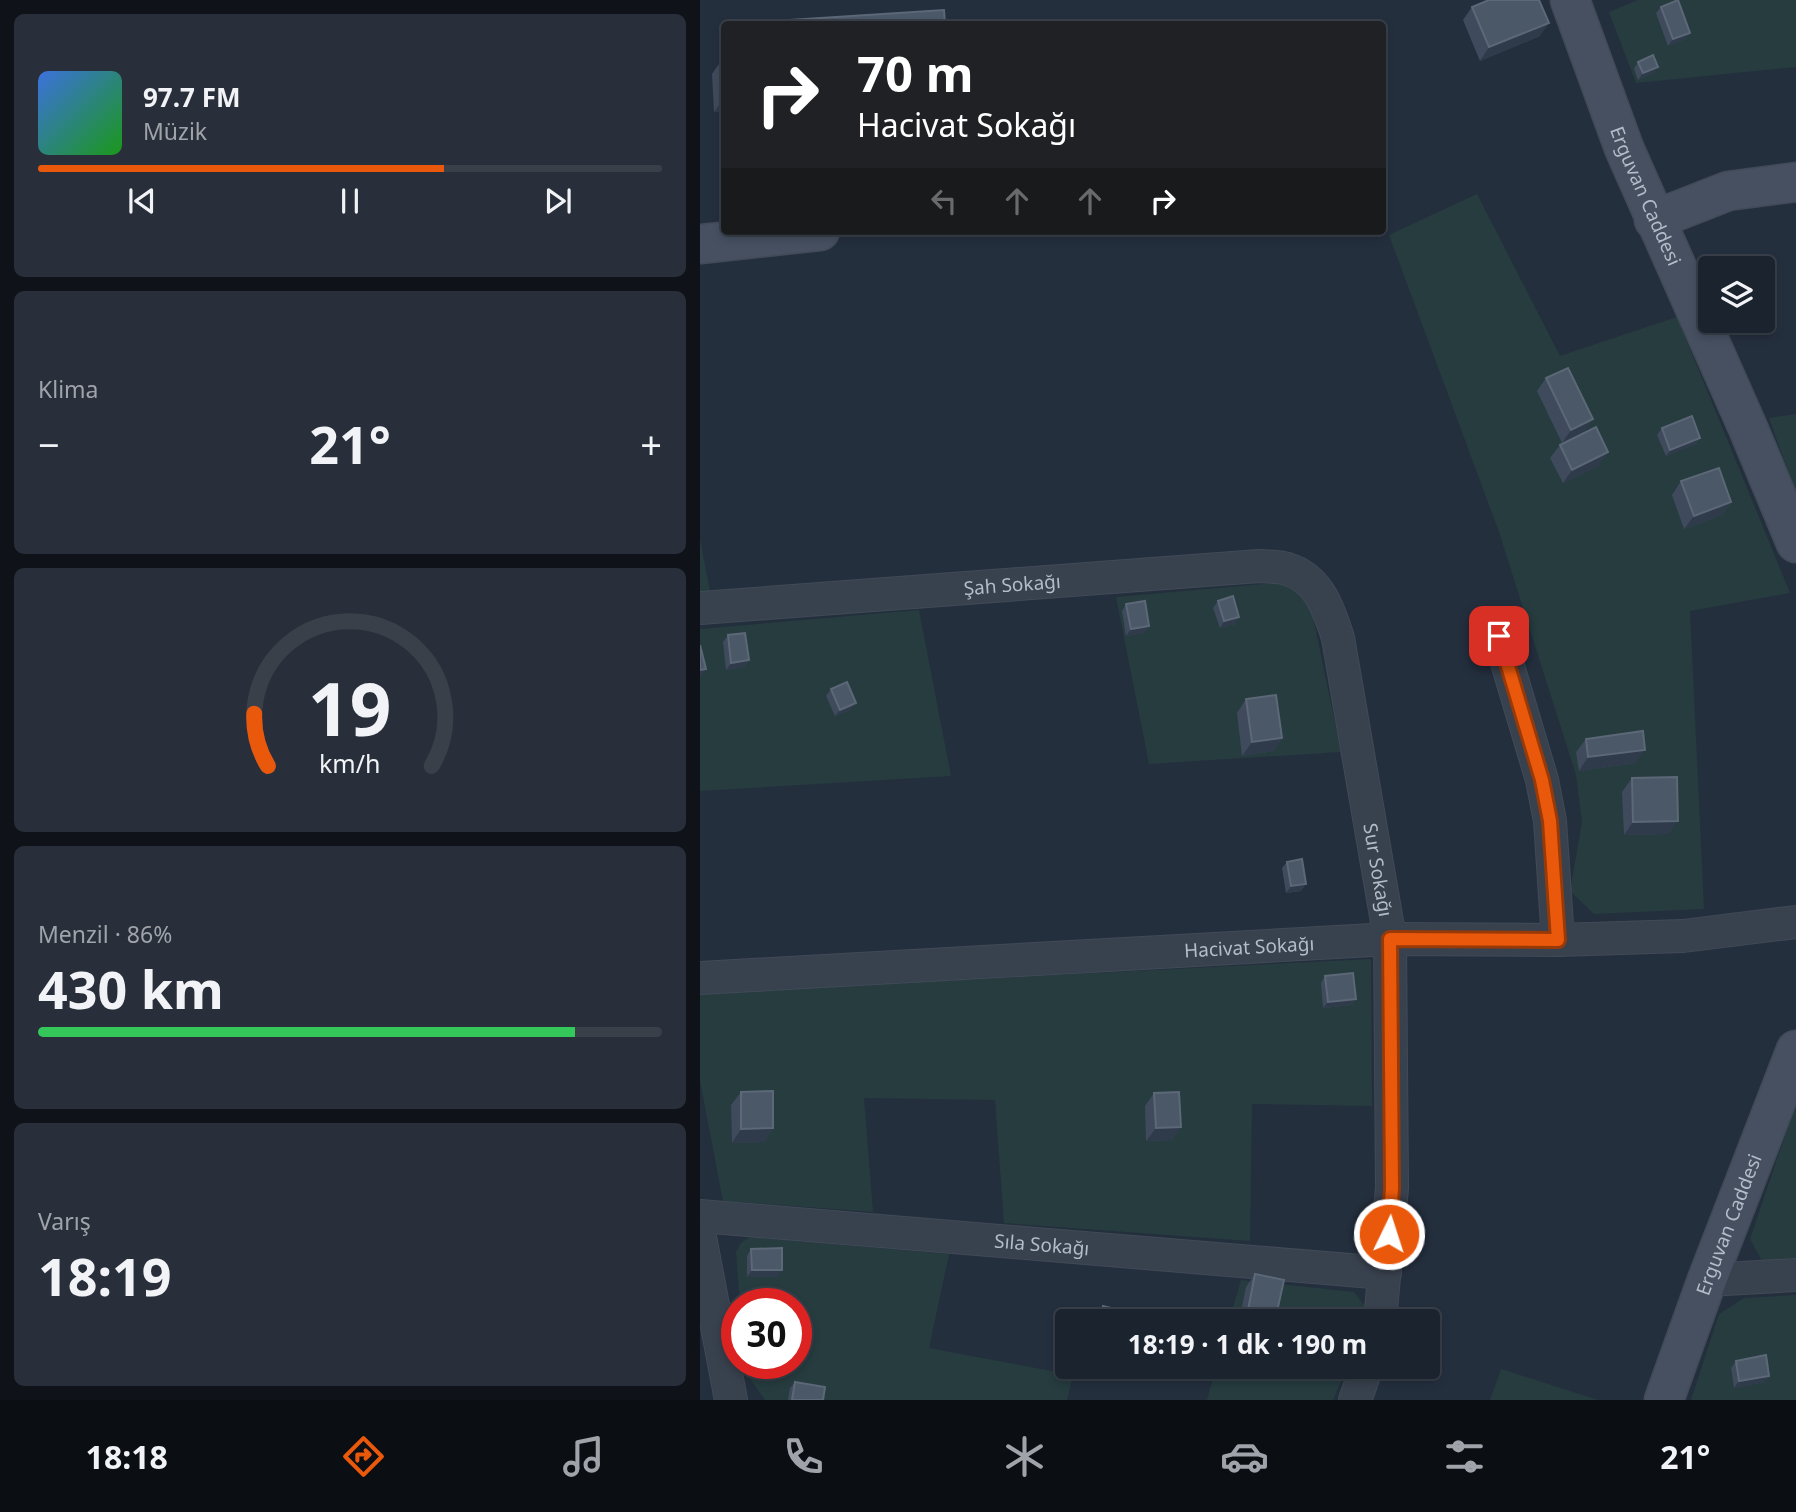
<!DOCTYPE html>
<html lang="tr">
<head>
<meta charset="utf-8">
<style>
	:root { --surface:#1b232e; --page:#282f3a; --text:#f1f3f6; --muted:#a0a4aa; --line:#39404a; --accent:#ea580c }
	body { margin:0; font-family:"Noto Sans",sans-serif; background:var(--page); color:var(--text); height:100vh; display:flex; flex-direction:column; font-size:26px; white-space:nowrap }
	* { box-sizing:border-box; margin:0 }
	p { font-size:23px; color:var(--muted) }
	.icon { flex:none; width:38px; height:38px; fill:none; stroke:currentColor; stroke-width:2; stroke-linecap:round; stroke-linejoin:round }
	.map { position:relative; flex:1; overflow:hidden }
	.details { display:flex; flex-direction:column; gap:14px; padding:14px; background:#0f1319; width:700px }
	.details>* { flex:none }
	.guide { position:absolute; left:21px; top:21px; width:665px; height:214px; border-radius:7px; box-shadow:0 4px 10px #0003,0 0 0 2px var(--line); background:#202124; color:#fff; overflow:hidden }
	.fabs { position:absolute; left:998px; top:256px; display:grid; gap:14px }
	.fabs a { display:grid; place-items:center; width:77px; height:77px; border-radius:7px; background:var(--surface); box-shadow:0 4px 10px #0003,0 0 0 2px var(--line); font-size:35px }
	.speed { position:absolute; left:21px; top:1288px; display:flex; gap:14px; font-size:35px; font-weight:700; text-align:center }
	.speed>* { display:grid; place-content:center; width:91px; height:91px; border-radius:50%; background:var(--surface); box-shadow:0 4px 10px #0003,0 0 0 2px var(--line); line-height:1 }
	.speed .limit { border:10px solid #d22; background:#fff; color:#111 }
	.pin { position:absolute; display:grid; place-items:center; width:60px; height:60px; color:#fff; margin:-30px; border-radius:14px; box-shadow:0 4px 10px #0006 }
	.me { position:absolute; width:77px; margin:-38px; rotate:4deg; stroke-linejoin:round; filter:drop-shadow(0 0 5px #0008) }
	.turn { display:flex; align-items:center; gap:24px; height:147px; padding:0 21px; font-size:32px }
	.turn .icon { width:91px; height:91px; stroke-width:2.5 }
	.turn b { display:block; font-size:49px; line-height:60px }
	.lanes { display:flex; align-items:center; height:66px; padding:0 21px; background:#0003; justify-content:center; gap:35px; direction:ltr }
	.lanes .off { opacity:.35 }
	.big { font-size:52px; font-weight:700; line-height:1.1 }
	.details .widget { flex:1; display:flex; flex-direction:column; justify-content:center; gap:10px; min-width:0; padding:0 24px; border-radius:10px; background:var(--page) }
	.details .dial { align-items:center; gap:0 }
	.dial svg { height:182px; overflow:visible; fill:none; stroke:var(--line); stroke-width:7; stroke-linecap:round; text-anchor:middle }
	.dial text { fill:var(--text); stroke:none }
	.song { display:flex; align-items:center; gap:21px }
	.cover { width:84px; height:84px; border-radius:10px; background:linear-gradient(135deg,hsl(220 70% 55%),hsl(120 70% 35%)) }
	.played { height:7px; border-radius:4px; background:linear-gradient(90deg,var(--accent) 65%,var(--line) 65%) }
	.keys { display:flex; justify-content:space-around; direction:ltr }
	.heat { display:flex; justify-content:space-between; align-items:center; font-size:38px; direction:ltr }
	.charge { height:10px; border-radius:5px; background:linear-gradient(90deg,#34c759 86%,var(--line) 0) }
	.trip { position:absolute; left:355px; top:1309px; width:385px; height:70px; border-radius:7px; background:var(--surface); box-shadow:0 4px 10px #0003,0 0 0 2px var(--line); font-weight:700; line-height:70px; text-align:center }
	.menu { display:flex; height:112px; justify-content:space-around; align-items:center; background:#0b0e12; color:var(--muted) }
	.menu .icon { width:49px; height:49px }
	.menu .current { color:var(--accent) }
	.menu b { font-size:32px; color:var(--text) }
	main { display:flex; flex:1; min-height:0 }
	.map>svg:first-child { display:block }
	.green { fill:#263c3f }
	.lines { fill:none; stroke-linecap:round; stroke-linejoin:round }
	.street-casing { stroke:#414a57; stroke-width:34 }
	.secondary-casing { stroke:#414a57; stroke-width:41 }
	.street { stroke:#38414e; stroke-width:32 }
	.secondary { stroke:#465061; stroke-width:38 }
	.wall { fill:#3f4b5c }
	.shaded-wall { fill:#2f3b4b }
	.building { fill:#4b5868; stroke:#5c6777; stroke-width:2 }
	.route-casing { stroke:#983908; stroke-width:18 }
	.route { stroke:#ea580c; stroke-width:12 }
	.labels { text-anchor:middle; stroke-width:7; stroke-linejoin:round; paint-order:stroke }
	.street-label { font-size:19px; fill:#b4bcc9; stroke:#1d2633 }
</style>
</head>
<body>
<main>
<section class="details">
<div class="widget">
<div class="song"><i class="cover"></i><div><b>97.7 FM</b><p>Müzik</p></div></div>
<div class="played"></div>
<div class="keys"><svg class="icon" aria-label="previous" viewBox="0 0 24 24"><path d="M18 5L8 12l10 7zM5 5v14"/></svg><svg class="icon" aria-label="pause" viewBox="0 0 24 24"><path d="M8 5v14M16 5v14"/></svg><svg class="icon" aria-label="next" viewBox="0 0 24 24"><path d="M6 5l10 7-10 7zM19 5v14"/></svg></div>
</div>
<div class="widget"><p>Klima</p>
<div class="heat"><a>−</a><b class="big">21°</b><a>+</a></div>
</div>
<div class="widget dial"><svg viewBox="0 0 100 80">
<path d="M14 69A42 42 0 1 1 86 69"/>
<path d="M14 69A42 42 0 0 1 8 46" stroke="#ea580c"/>
<text x="50" y="56" font-size="32" font-weight="700">19</text>
<text x="50" y="72" font-size="11">km/h</text>
</svg></div>
<div class="widget"><p>Menzil · 86%</p><b class="big">430 km</b><div class="charge"></div></div>
<div class="widget"><p>Varış</p><b class="big">18:19</b></div>
</section>
<div class="map">
<svg width="1096" height="1400" viewBox="0 0 1096 1400">
	<rect width="100%" height="100%" fill="#242f3e"/>
	<path class="green" d="M938,0H1096V67L936,83L909,12Z
		M777,194L860,356L977,317L1090,593L990,611L1004,909L894,914L870,891L882,822L876,775L799,532L689,235Z
		M1096,414V494L1069,418Z
		M0,539L10,591L0,592Z
		M585,582L611,607L641,752L449,764L416,597Z
		M219,610L251,776L0,791V629Z
		M671,959L672,1106L552,1104L550,1241L304,1223L295,1100L164,1098L173,1212L23,1201L0,1081V993Z
		M1096,1103V1258L1062,1261L1050,1239Z
		M50,1237L249,1254L229,1348L373,1375L367,1400H65L50,1379L44,1363H96V1304H40L36,1252L41,1243Z
		M541,1280L654,1292L670,1313L666,1321H529Z
		M1096,1295V1400H991L1019,1314L1044,1298Z
		M516,1367H647L633,1400H507Z
		M801,1369L898,1400H790Z"/>
	<g class="lines">
		<g class="street-casing">
			<g id="street">
				<path id="s1" d="M0,608L559,566C568,567 579,566 587,569C619,578 629,610 638,638L690,939L692,1188L680,1321"/>
				<path d="M799,636L842,780L850,821L858,940"/>
				<path id="s2" d="M0,978L690,939L858,940L983,936L1096,922"/>
				<path id="s3" d="M0,1216L685,1273"/>
				<path d="M0,1237L31,1400"/>
				<path d="M1007,1280L1096,1275"/>
				<path d="M655,1400L667,1367"/>
			</g>
		</g>
		<g class="secondary-casing">
			<g id="secondary">
				<path id="s4" d="M870,0L924,148L1048,428L1096,543"/>
				<path d="M954,220L1028,191L1096,182"/>
				<path d="M0,244L120,231"/>
				<path id="s5" d="M964,1400L1007,1280L1096,1050"/>
			</g>
		</g>
		<use href="#street" class="street"/>
		<use href="#secondary" class="secondary"/>
	</g>
	<path class="wall" d="M772,7L840,36L780,61L763,20Z
		M961,7L990,33L985,39L968,46L956,13Z
		M24,46V112H14L12,74L23,58V48Z
		M938,62L958,67L953,73L938,80L934,69Z
		M846,378L884,432L862,443L837,391Z
		M962,428L1000,438L996,444L966,456L957,435Z
		M860,445L899,466L863,483L850,458Z
		M981,481L1031,502L1022,515L984,529L972,495Z
		M518,601L535,624L520,628L513,608Z
		M426,604L449,626L444,633L426,636L422,611Z
		M28,635L49,660L44,667L26,670L23,642Z
		M131,689L151,710L135,716L126,696Z
		M546,699L582,738L573,751L542,756L537,713Z
		M886,739L936,763L879,771L876,752Z
		M932,778L969,834L924,835L922,792Z
		M587,862L606,884L601,891L586,893L582,868Z
		M625,976L656,999L652,1005L623,1008L621,983Z
		M41,1092L73,1128L64,1142L32,1143L31,1105Z
		M454,1093L481,1127L472,1140L446,1141L445,1106Z
		M51,1249L78,1277H47V1256Z
		M555,1274L576,1316L573,1321H539L546,1287Z
		M403,1306L433,1321H393Z
		M1036,1361L1065,1382L1034,1388L1031,1368Z
		M95,1382L123,1400H88L90,1388Z"/>
	<path class="shaded-wall" d="M849,23L840,36L780,61L789,47Z
		M990,33L985,39L968,46L973,39Z
		M958,67L953,73L938,80L943,73Z
		M24,98V112H14Z
		M893,419L884,432L862,443L871,430Z
		M1000,438L996,444L966,456L970,450Z
		M908,452L899,466L863,483L872,470Z
		M1031,502L1022,515L984,529L994,516Z
		M539,617L535,624L520,628L524,621Z
		M449,626L444,633L426,636L431,629Z
		M49,660L44,667L26,670L31,663Z
		M6,669L0,678V670Z
		M156,703L151,710L135,716L140,710Z
		M582,738L573,751L542,756L552,742Z
		M945,750L936,763L879,771L888,757Z
		M978,821L969,834L924,835L933,822Z
		M606,884L601,891L586,893L591,886Z
		M656,999L652,1005L623,1008L628,1002Z
		M481,1127L472,1140L446,1141L456,1128Z
		M73,1128L64,1142L32,1143L41,1129Z
		M52,1270H82L78,1277H47Z
		M548,1310L576,1316L573,1321H540Z
		M385,1367H418L413,1374Z
		M1069,1376L1065,1382L1034,1388L1039,1381Z"/>
	<path class="building" d="M789,0H839L849,23L789,47L772,7Z
		M978,0L990,33L973,39L961,7Z
		M244,10L245,24H41V23Z
		M953,55L958,67L943,73L938,62Z
		M868,368L893,419L871,430L846,378Z
		M992,416L1000,438L970,450L962,428Z
		M896,427L908,452L872,470L860,445Z
		M1019,468L1031,502L994,516L981,481Z
		M533,596L539,617L524,621L518,601Z
		M445,601L449,626L431,629L426,604Z
		M45,633L49,660L31,663L28,635Z
		M0,645L6,669L0,670Z
		M147,682L156,703L140,710L131,689Z
		M576,695L582,738L552,742L546,699Z
		M943,731L945,750L888,757L886,739Z
		M977,777L978,821L933,822L932,778Z
		M602,859L606,884L591,886L587,862Z
		M653,973L656,999L628,1002L625,976Z
		M73,1091V1128L41,1129V1092Z
		M479,1092L481,1127L456,1128L454,1093Z
		M82,1248V1270H52L51,1249Z
		M555,1274L584,1280L576,1316L548,1310Z
		M403,1306L435,1314L433,1321H399Z
		M1066,1355L1069,1376L1039,1381L1036,1361Z
		M95,1382L125,1387L123,1400H92Z"/>
	<g class="lines">
		<g class="route-casing">
			<path id="route" d="M689,1234L692,1188L690,939L858,940L850,821L842,780L799,636"/>
		</g>
		<use href="#route" class="route"/>
	</g>
	<g class="labels">
		<g class="street-label">
			<text dy="7" stroke="none"><textPath href="#s4" startOffset="210">Erguvan Caddesi</textPath></text>
			<text dy="7" stroke="none"><textPath href="#s1" startOffset="313">Şah Sokağı</textPath></text>
			<text dy="7" stroke="none"><textPath href="#s1" startOffset="914">Sur Sokağı</textPath></text>
			<text dy="7" stroke="none"><textPath href="#s2" startOffset="550">Hacivat Sokağı</textPath></text>
			<text dy="7" stroke="none"><textPath href="#s5" startOffset="187">Erguvan Caddesi</textPath></text>
			<text dy="7" stroke="none"><textPath href="#s3" startOffset="343">Sıla Sokağı</textPath></text>
		</g>
	</g>
</svg>
<div class="fabs">
<a><svg class="icon" aria-label="layers" viewBox="0 0 24 24"><path d="M12 4l9 5-9 5-9-5zM3 14l9 5 9-5"/></svg></a>
</div>
<div class="speed"><div class="limit">30</div></div>
<div class="pin" style="left:799px;top:636px;background:#d93025"><svg class="icon" aria-label="arrive" viewBox="0 0 24 24"><path d="M6 21V4h12l-3 4 3 4H6"/></svg></div>
<svg class="me" style="left:689px;top:1234px" viewBox="-20 -20 40 40"><circle r="17" fill="#ea580c" stroke="#fff" stroke-width="3"/><path d="M0-11L8 9 0 5-8 9z" fill="#fff"/></svg>
<div class="trip">18:19 · 1 dk · 190 m</div>
<div class="guide">
<div class="turn"><svg class="icon" aria-label="right" viewBox="0 0 24 24"><path d="M7 20v-9h11M14 6l5 5-5 5"/></svg><div><b>70 m</b>Hacivat Sokağı</div></div>
<div class="lanes"><svg class="icon off" aria-label="left" viewBox="0 0 24 24"><path d="M17 20v-9H6M10 6l-5 5 5 5"/></svg><svg class="icon off" aria-label="ahead" viewBox="0 0 24 24"><path d="M12 20V5M6 11l6-6 6 6"/></svg><svg class="icon off" aria-label="ahead" viewBox="0 0 24 24"><path d="M12 20V5M6 11l6-6 6 6"/></svg><svg class="icon" aria-label="right" viewBox="0 0 24 24"><path d="M7 20v-9h11M14 6l5 5-5 5"/></svg></div>
</div>
</div>
</main>
<nav class="menu">
<b>18:18</b>
<svg class="icon current" aria-label="directions" viewBox="0 0 24 24"><path d="M12 3l9 9-9 9-9-9zM9 14v-3h6M13 9l2 2-2 2"/></svg>
<svg class="icon" aria-label="music" viewBox="0 0 24 24"><path d="M9 18V5l10-2v13"/><circle cx="6" cy="18" r="3"/><circle cx="16" cy="16" r="3"/></svg>
<svg class="icon" aria-label="phone" viewBox="0 0 24 24"><path d="M5 4h4l2 5-3 2q2 4 5 5l2-3 5 2v4C11 20 4 13 5 4z"/></svg>
<svg class="icon" aria-label="climate" viewBox="0 0 24 24"><path d="M12 3v18M4 7l16 10M4 17L20 7"/></svg>
<svg class="icon" aria-label="car" viewBox="0 0 24 24"><path d="M5 17H2v-5l4-1 3-4h7l3 4 3 1v5h-3M9 17h6M6 11h13"/><circle cx="7" cy="17" r="2"/><circle cx="17" cy="17" r="2"/></svg>
<svg class="icon" aria-label="filters" viewBox="0 0 24 24"><path d="M4 7h16M4 17h16"/><circle cx="9" cy="7" r="2"/><circle cx="15" cy="17" r="2"/></svg>
<b>21°</b>
</nav>
</body>
</html>
